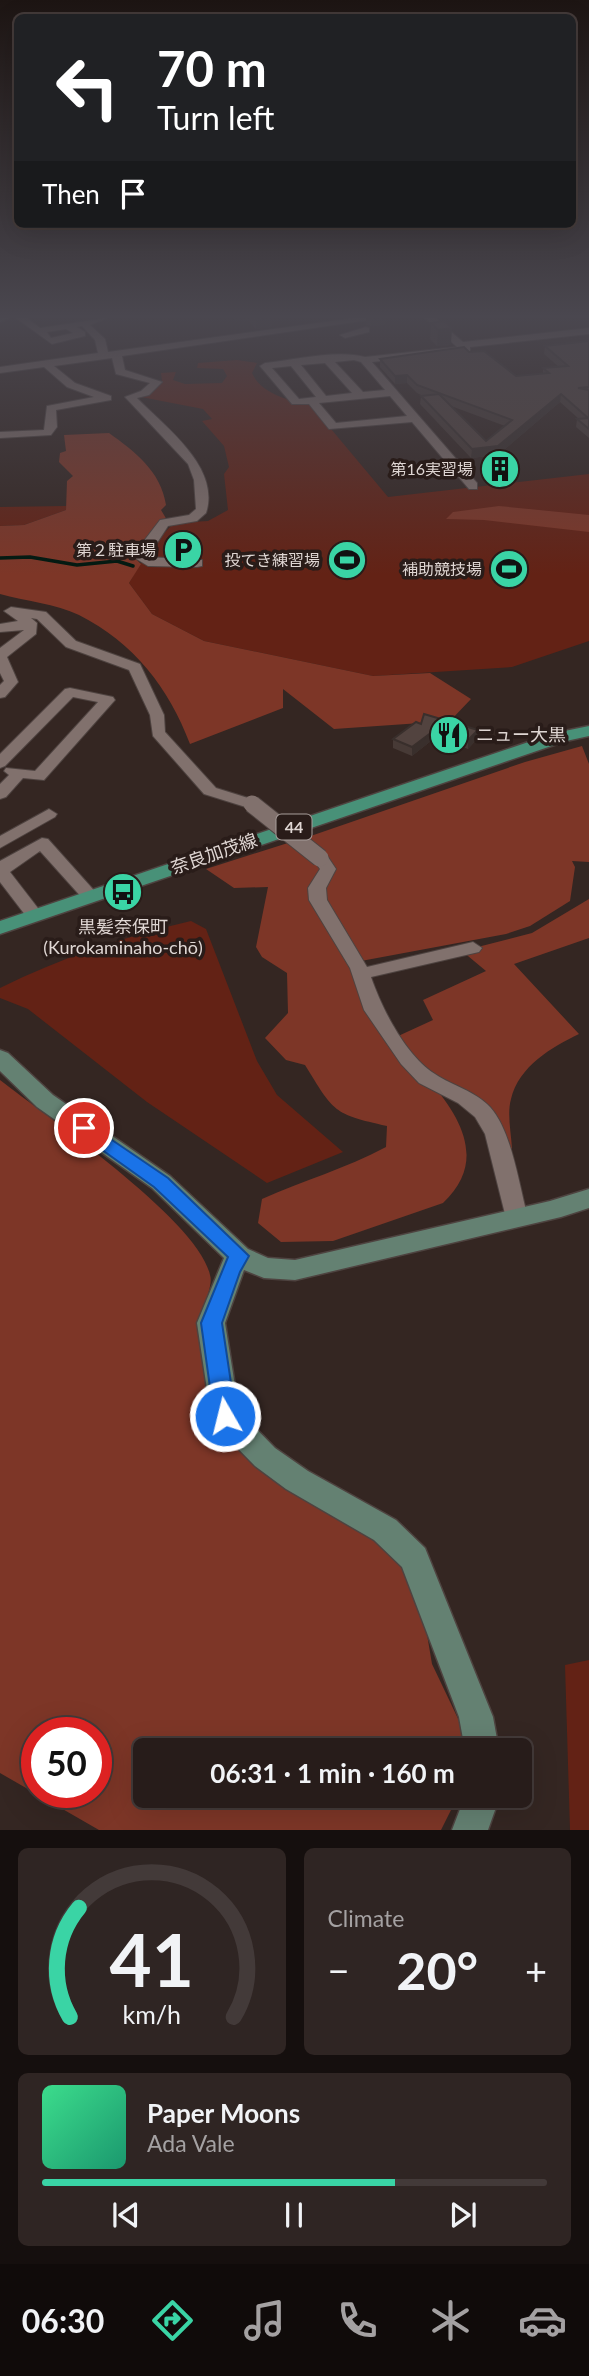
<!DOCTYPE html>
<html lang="en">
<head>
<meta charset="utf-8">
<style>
	:root { --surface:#271c1a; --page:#2f2523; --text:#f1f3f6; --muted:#a4a1a2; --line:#433a39; --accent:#3ad4a5 }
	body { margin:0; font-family:Lato,"Noto Sans JP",sans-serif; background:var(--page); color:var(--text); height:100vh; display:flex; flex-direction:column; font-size:26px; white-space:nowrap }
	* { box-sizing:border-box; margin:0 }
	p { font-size:23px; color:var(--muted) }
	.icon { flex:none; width:38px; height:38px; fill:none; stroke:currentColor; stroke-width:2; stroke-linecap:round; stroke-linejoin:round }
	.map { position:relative; height:1830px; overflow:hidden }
	.sheet { display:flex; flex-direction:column; gap:18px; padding:18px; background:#150f0e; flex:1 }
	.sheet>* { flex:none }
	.guide { position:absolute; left:14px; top:14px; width:562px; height:214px; border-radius:10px; box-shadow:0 7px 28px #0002,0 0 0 2px var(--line); background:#202124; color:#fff; overflow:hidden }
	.speed { position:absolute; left:21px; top:1717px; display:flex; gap:14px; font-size:35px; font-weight:700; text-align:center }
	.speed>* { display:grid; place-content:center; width:91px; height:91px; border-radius:50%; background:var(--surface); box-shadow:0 7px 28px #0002,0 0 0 2px var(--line); line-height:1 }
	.speed .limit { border:10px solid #d22; background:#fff; color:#111 }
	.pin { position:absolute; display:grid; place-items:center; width:60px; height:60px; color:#fff; margin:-30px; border:4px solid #fff; border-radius:50%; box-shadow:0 2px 7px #0007 }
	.me { position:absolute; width:77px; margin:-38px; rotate:352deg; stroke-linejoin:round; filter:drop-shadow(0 0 5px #0008) }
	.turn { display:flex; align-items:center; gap:24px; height:147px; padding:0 28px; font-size:32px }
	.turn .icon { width:91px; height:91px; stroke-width:2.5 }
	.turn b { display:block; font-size:49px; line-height:60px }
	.then { display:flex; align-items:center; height:66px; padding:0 28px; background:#0003; gap:14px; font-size:26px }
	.big { font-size:52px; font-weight:700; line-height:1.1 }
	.sheet .tile { flex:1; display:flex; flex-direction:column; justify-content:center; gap:10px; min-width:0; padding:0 24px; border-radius:10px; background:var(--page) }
	.sheet .dial { align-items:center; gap:0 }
	.dial svg { height:182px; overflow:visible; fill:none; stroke:var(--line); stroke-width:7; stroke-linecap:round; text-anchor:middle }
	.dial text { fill:var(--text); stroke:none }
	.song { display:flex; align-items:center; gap:21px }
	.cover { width:84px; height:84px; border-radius:10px; background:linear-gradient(135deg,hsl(150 70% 55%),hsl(160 70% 35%)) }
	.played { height:7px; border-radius:4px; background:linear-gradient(90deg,var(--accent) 70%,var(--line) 70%) }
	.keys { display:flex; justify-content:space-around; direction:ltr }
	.heat { display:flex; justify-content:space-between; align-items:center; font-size:38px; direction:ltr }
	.sheet .tiles { flex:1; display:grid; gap:18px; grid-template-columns:1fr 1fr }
	.tile:last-child { grid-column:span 2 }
	.trip { position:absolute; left:133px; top:1738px; width:399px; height:70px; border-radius:10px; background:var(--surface); box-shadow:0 7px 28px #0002,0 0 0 2px var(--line); font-weight:700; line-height:70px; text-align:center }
	.dock { display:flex; height:112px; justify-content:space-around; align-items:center; background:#100b0a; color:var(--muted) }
	.dock .icon { width:49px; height:49px }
	.dock .current { color:var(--accent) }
	.dock b { font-size:32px; color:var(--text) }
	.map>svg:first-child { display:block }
	.green { fill:#632215 }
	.forest { fill:#7d3627; fill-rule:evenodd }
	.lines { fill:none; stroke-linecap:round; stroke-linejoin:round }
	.stream { stroke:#00180f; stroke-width:3.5 }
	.street-casing { stroke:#4e4340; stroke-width:2 }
	.secondary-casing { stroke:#4e4340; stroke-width:3 }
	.primary-casing { stroke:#4e4340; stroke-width:3 }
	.street { fill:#81716d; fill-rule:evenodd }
	.secondary { fill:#648172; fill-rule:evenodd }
	.primary { fill:#489178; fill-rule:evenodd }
	.street-bridge-casing { stroke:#4e4340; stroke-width:19; stroke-linecap:butt }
	.street-bridge { stroke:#81716d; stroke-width:17 }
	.wall { fill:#473a36; fill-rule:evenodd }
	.shaded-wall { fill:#392f2c }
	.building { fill:#52433f; stroke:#392f2c; stroke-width:2 }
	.route { fill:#1a73e8; stroke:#114b97; stroke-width:2 }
	.labels { text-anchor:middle; stroke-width:7; stroke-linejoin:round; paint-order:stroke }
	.far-poi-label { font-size:16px; fill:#dfd6d3; stroke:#291c19; text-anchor:end }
	.shield { fill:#291c19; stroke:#a89e9b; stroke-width:2 }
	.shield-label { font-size:16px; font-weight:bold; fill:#dfd6d3 }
	.poi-label { font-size:18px; fill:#dfd6d3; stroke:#291c19; text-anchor:start }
	.street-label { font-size:18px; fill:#dfd6d3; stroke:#291c19 }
</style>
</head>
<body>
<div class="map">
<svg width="589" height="1830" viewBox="0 0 589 1830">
	<rect width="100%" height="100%" fill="#342622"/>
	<path class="green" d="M237,360L257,363L252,373C261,394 291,401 311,405L388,497L589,474V641L512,667L373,676L204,641L152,614L129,583L150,547L174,523L208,521L228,510L224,474L229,467L224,446L202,421L212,419L203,409L141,397L154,390L162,381L161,373L176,372L173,380L185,384L222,383L227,376L223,369L197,368L198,363Z
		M66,506V510L24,525L0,526V507Z
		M191,921L206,929L257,1061L277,1095L343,1152L267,1183L147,1102L28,1009L0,998V988C61,958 125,936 191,921Z
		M589,1660V1830H570L565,1665Z"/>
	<path class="forest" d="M109,433C134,451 161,471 166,505L161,510L167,520C152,527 140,544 136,559L141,564L129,583L152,614L204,641L373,676L430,673L471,699L450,721L334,729L283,689V708L190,744C169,688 134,643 79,615C56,604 25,601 0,594V526L24,525L66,510L67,481L73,476L59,462L60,453L66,451L64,435Z
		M499,506L589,515V532L484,520L446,519L453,512Z
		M582,746L589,764V862L572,861L575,867L570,901L530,926L506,934L361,961L326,903L325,890L334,868L302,839L525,762Z
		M291,842L322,869L314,883C325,907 338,931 348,956C355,972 358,992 367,1007C399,1061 516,1134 443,1203L333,1241L281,1242L258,1223L262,1199C304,1180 345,1169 386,1147L387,1126C333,1114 334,1112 305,1065L286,1060L265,1038L288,1013L287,973L262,957L256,947L268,887L234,888L206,869Z
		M589,899V938L514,964L579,1034C552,1047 519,1066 511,1099C507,1113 511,1133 512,1148L508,1152L491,1112L425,1072L396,1037L433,1020L423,1000L486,971L462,951L532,933Z
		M0,1080C47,1117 199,1221 210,1275C213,1284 206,1296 206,1306C207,1338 212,1370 214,1402L416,1569L432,1664L462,1727L464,1750H145V1796H458L441,1830H99L0,1773ZM37,1732H96V1792H37Z"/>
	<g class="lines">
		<path class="stream" d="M0,558L30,557L77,565L117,561L133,566"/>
		<g class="street-casing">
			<path id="street" d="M16,318H27L40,328L107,318L90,325L105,339L108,352L354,318H382L122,356L125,370L162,382L149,395L137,398C165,427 221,467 206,513L197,521L168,526L148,557L202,560V566L197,567L148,566L135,558L137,550L160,520L189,515L196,509L194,480L188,464L125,397L141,391L150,383L116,374L112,358L54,366L75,383L111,396V400L56,410L57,427L51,435L0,438V432L44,430L47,406L94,397L67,387L44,367L0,373V367L98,353L95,340L82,326L77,327L85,332V336L52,344ZM66,329L73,333L51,338L47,332Z
				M425,318H435L463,342L589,328V334L470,347V351L466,352L372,362L477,483V489H469L412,422L329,429L309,404H292L260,366L265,363C294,360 338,349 365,357L457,347ZM354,360L361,362L385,390L363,392L335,362ZM325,363L352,393L326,396L301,365ZM291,366L316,397L299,399L272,368ZM390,396L407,416L336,423L319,403Z
				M366,327L369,328V332L345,338L340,335Z
				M11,607L46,612L76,641L140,664L164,715L165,732L216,788L258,801L260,804L258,807L252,809L204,794L153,736L150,715L129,670L66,647L37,619L31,618L37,623L36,634L7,657L18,682L5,697L0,698V685L4,681L0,673V648L24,630L0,632V624L18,621L4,611Z
				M70,688L113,697L115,700L44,780L23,778L6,797L0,799V784L9,775L4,771L6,768L35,771L98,702L73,697L5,766L0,768V754L65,689Z
				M49,809L57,814L55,817L0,848V836Z
				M42,838L48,839L99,896L96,900H84L40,851L10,872L44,916L35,921L29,920L0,882V861Z
				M320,853L326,854L336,869L326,888L327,900L367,967L473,942L482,948L479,952L371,977C382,1009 406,1056 435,1074C453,1086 475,1091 490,1107C512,1131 519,1186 528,1218L525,1224L517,1226L509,1224L506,1218L485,1134L475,1117L458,1103L419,1083L401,1064L364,1010L350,968L309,900L308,888L320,869L312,858Z"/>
		</g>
		<g class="secondary-casing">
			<path id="secondary" d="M0,318H9L0,322Z
				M0,1050L8,1053L53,1095L170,1176L248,1249L268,1258L295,1260L550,1201L589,1189V1208L561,1217L295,1280L264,1278L244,1270L225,1323L239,1411L275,1448L308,1471L396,1520L425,1548L493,1717L499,1750H465L459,1717L402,1567L374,1540L286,1489L255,1466L215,1425L211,1416L197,1323L224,1258L152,1188L37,1107L0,1071Z
				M465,1796H500L488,1830H452Z"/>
		</g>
		<g class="primary-casing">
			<path id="primary" d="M589,726V736L566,741L0,934V921L555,733Z"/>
		</g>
		<use href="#street" class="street"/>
		<use href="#secondary" class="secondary"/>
		<use href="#primary" class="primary"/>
		<g class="street-bridge-casing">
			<path id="street-bridge" d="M252,804L320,858"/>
		</g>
		<use href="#street-bridge" class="street-bridge"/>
	</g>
	<path class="wall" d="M234,318H272V327L256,329L248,320L236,321Z
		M366,318H385V325L371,326L366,325Z
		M444,321L451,345L437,346L430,339L431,323Z
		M589,341V438L576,427L577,419H579L560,402L498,455L471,458L420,404L421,396H423L417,393L407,383L395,384L380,367V359L469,352L516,376L543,374V368L559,367L544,354L545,346ZM451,406L505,426L486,441Z
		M416,722L477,739L468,749L436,737L412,756L393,748V739Z"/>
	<path class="shaded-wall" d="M236,318H248V320L236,321Z
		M265,318H272V327L256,329V320Z
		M371,318H385V325L371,326Z
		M452,328L451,345L437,346L438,330Z
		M407,375V383L395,384V376Z
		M561,394L560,402L498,455L471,458L472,449L498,446Z
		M436,729V737L412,756V747Z
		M478,730L477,739L468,749V740Z"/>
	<path class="building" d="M444,321L452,328L438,330L431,323Z
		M589,341V387L578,388L589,390V429L577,419L588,418L561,394L498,446L472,449L421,396L439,394L486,441L512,420L417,385L407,375L395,376L380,359L464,347L469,352L484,351L516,376L549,373L543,368L568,366L545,346Z
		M424,714L478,730L468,740L436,729L412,747L393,739L416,722L421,724Z"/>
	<linearGradient id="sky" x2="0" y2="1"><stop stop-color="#1d1513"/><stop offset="0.55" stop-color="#4a474f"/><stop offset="1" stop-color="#4a474f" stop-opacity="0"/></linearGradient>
	<rect width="589" height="575" fill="url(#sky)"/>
	<path class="route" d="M84,1121L168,1178L249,1256L240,1272L222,1323L236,1416L232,1422L225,1425L217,1422L214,1416L201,1323L228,1257L154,1187L77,1132L75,1128Z"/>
	<defs>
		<g id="building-disc" transform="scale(2.0125)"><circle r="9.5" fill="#3ad4a5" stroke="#291c19"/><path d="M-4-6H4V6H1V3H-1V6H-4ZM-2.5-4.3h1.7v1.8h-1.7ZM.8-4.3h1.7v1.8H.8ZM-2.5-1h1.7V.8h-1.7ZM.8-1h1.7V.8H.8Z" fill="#111"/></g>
		<g id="parking-disc" transform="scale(2.0125)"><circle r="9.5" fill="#3ad4a5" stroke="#291c19"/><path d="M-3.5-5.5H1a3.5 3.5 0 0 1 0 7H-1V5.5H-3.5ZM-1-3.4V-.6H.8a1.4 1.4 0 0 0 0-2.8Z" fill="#111"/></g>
		<g id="stadium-disc" transform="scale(2.0125)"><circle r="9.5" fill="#3ad4a5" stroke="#291c19"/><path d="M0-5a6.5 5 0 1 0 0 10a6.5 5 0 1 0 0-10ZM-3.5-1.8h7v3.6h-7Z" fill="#111"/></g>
		<g id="restaurant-disc" transform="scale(2.0125)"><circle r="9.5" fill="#3ad4a5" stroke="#291c19"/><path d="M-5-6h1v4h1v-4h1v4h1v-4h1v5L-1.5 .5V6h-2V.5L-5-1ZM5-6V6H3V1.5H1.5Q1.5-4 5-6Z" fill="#111"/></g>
		<g id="bus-disc" transform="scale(2.0125)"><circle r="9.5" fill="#3ad4a5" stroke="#291c19"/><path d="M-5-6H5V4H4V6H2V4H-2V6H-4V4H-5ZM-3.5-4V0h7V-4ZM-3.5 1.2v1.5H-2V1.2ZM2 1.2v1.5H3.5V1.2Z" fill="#111"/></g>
	</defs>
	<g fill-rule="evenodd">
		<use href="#building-disc" x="500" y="469"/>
		<use href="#parking-disc" x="183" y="550"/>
		<use href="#stadium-disc" x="347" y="560"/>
		<use href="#stadium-disc" x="509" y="569"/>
		<use href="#restaurant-disc" x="449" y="735"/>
		<use href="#bus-disc" x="123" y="892"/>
	</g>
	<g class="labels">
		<g class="far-poi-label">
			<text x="473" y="475">第16実習場</text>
			<text x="156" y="556">第２駐車場</text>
			<text x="320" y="566">投てき練習場</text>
			<text x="482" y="575">補助競技場</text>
		</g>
		<rect class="shield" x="276.5" y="814.5" width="35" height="25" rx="5"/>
		<g class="shield-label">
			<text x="294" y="833">44</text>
		</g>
		<g class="poi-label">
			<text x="476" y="741">ニュー大黒</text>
			<text x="123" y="933" text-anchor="middle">黒髪奈保町<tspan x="123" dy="21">(Kurokaminaho-chō)</tspan></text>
		</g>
		<g class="street-label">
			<text transform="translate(214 854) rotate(-19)" y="6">奈良加茂線</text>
		</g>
	</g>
</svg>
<div class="speed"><div class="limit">50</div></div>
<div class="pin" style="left:84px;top:1128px;background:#d93025"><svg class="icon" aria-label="arrive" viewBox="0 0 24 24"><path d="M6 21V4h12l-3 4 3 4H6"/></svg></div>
<svg class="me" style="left:225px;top:1416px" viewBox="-20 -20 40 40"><circle r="17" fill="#1a73e8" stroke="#fff" stroke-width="3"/><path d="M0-11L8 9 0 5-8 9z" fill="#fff"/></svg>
<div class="trip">06:31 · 1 min · 160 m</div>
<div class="guide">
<div class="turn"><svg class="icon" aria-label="left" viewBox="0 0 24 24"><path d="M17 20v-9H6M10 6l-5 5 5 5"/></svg><div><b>70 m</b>Turn left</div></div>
<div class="then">Then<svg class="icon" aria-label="arrive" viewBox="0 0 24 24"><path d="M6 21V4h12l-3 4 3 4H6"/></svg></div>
</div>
</div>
<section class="sheet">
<div class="tiles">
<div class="tile dial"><svg viewBox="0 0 100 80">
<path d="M14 69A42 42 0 1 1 86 69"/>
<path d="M14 69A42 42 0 0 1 18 21" stroke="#3ad4a5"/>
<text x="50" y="56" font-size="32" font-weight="700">41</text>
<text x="50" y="72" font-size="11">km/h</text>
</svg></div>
<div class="tile"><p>Climate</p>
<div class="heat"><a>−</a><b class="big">20°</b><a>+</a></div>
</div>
<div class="tile">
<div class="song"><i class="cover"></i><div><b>Paper Moons</b><p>Ada Vale</p></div></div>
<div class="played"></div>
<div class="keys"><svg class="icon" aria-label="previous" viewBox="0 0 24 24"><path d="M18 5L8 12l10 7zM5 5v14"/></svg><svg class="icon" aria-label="pause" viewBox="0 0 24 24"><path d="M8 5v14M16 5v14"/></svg><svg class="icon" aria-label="next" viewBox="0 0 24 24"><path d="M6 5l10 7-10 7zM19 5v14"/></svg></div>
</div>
</div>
</section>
<nav class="dock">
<b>06:30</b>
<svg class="icon current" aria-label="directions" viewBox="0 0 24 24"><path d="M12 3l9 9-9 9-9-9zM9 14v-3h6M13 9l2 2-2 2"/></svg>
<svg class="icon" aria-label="music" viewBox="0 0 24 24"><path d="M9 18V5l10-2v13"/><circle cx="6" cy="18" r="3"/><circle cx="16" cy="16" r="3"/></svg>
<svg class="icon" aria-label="phone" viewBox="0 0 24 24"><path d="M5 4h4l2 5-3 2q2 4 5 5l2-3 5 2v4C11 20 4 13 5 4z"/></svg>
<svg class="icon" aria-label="climate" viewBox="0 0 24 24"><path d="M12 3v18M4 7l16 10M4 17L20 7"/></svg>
<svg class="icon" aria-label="car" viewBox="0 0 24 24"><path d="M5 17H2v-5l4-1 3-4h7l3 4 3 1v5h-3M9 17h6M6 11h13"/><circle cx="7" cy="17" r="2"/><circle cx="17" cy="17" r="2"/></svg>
</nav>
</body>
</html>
